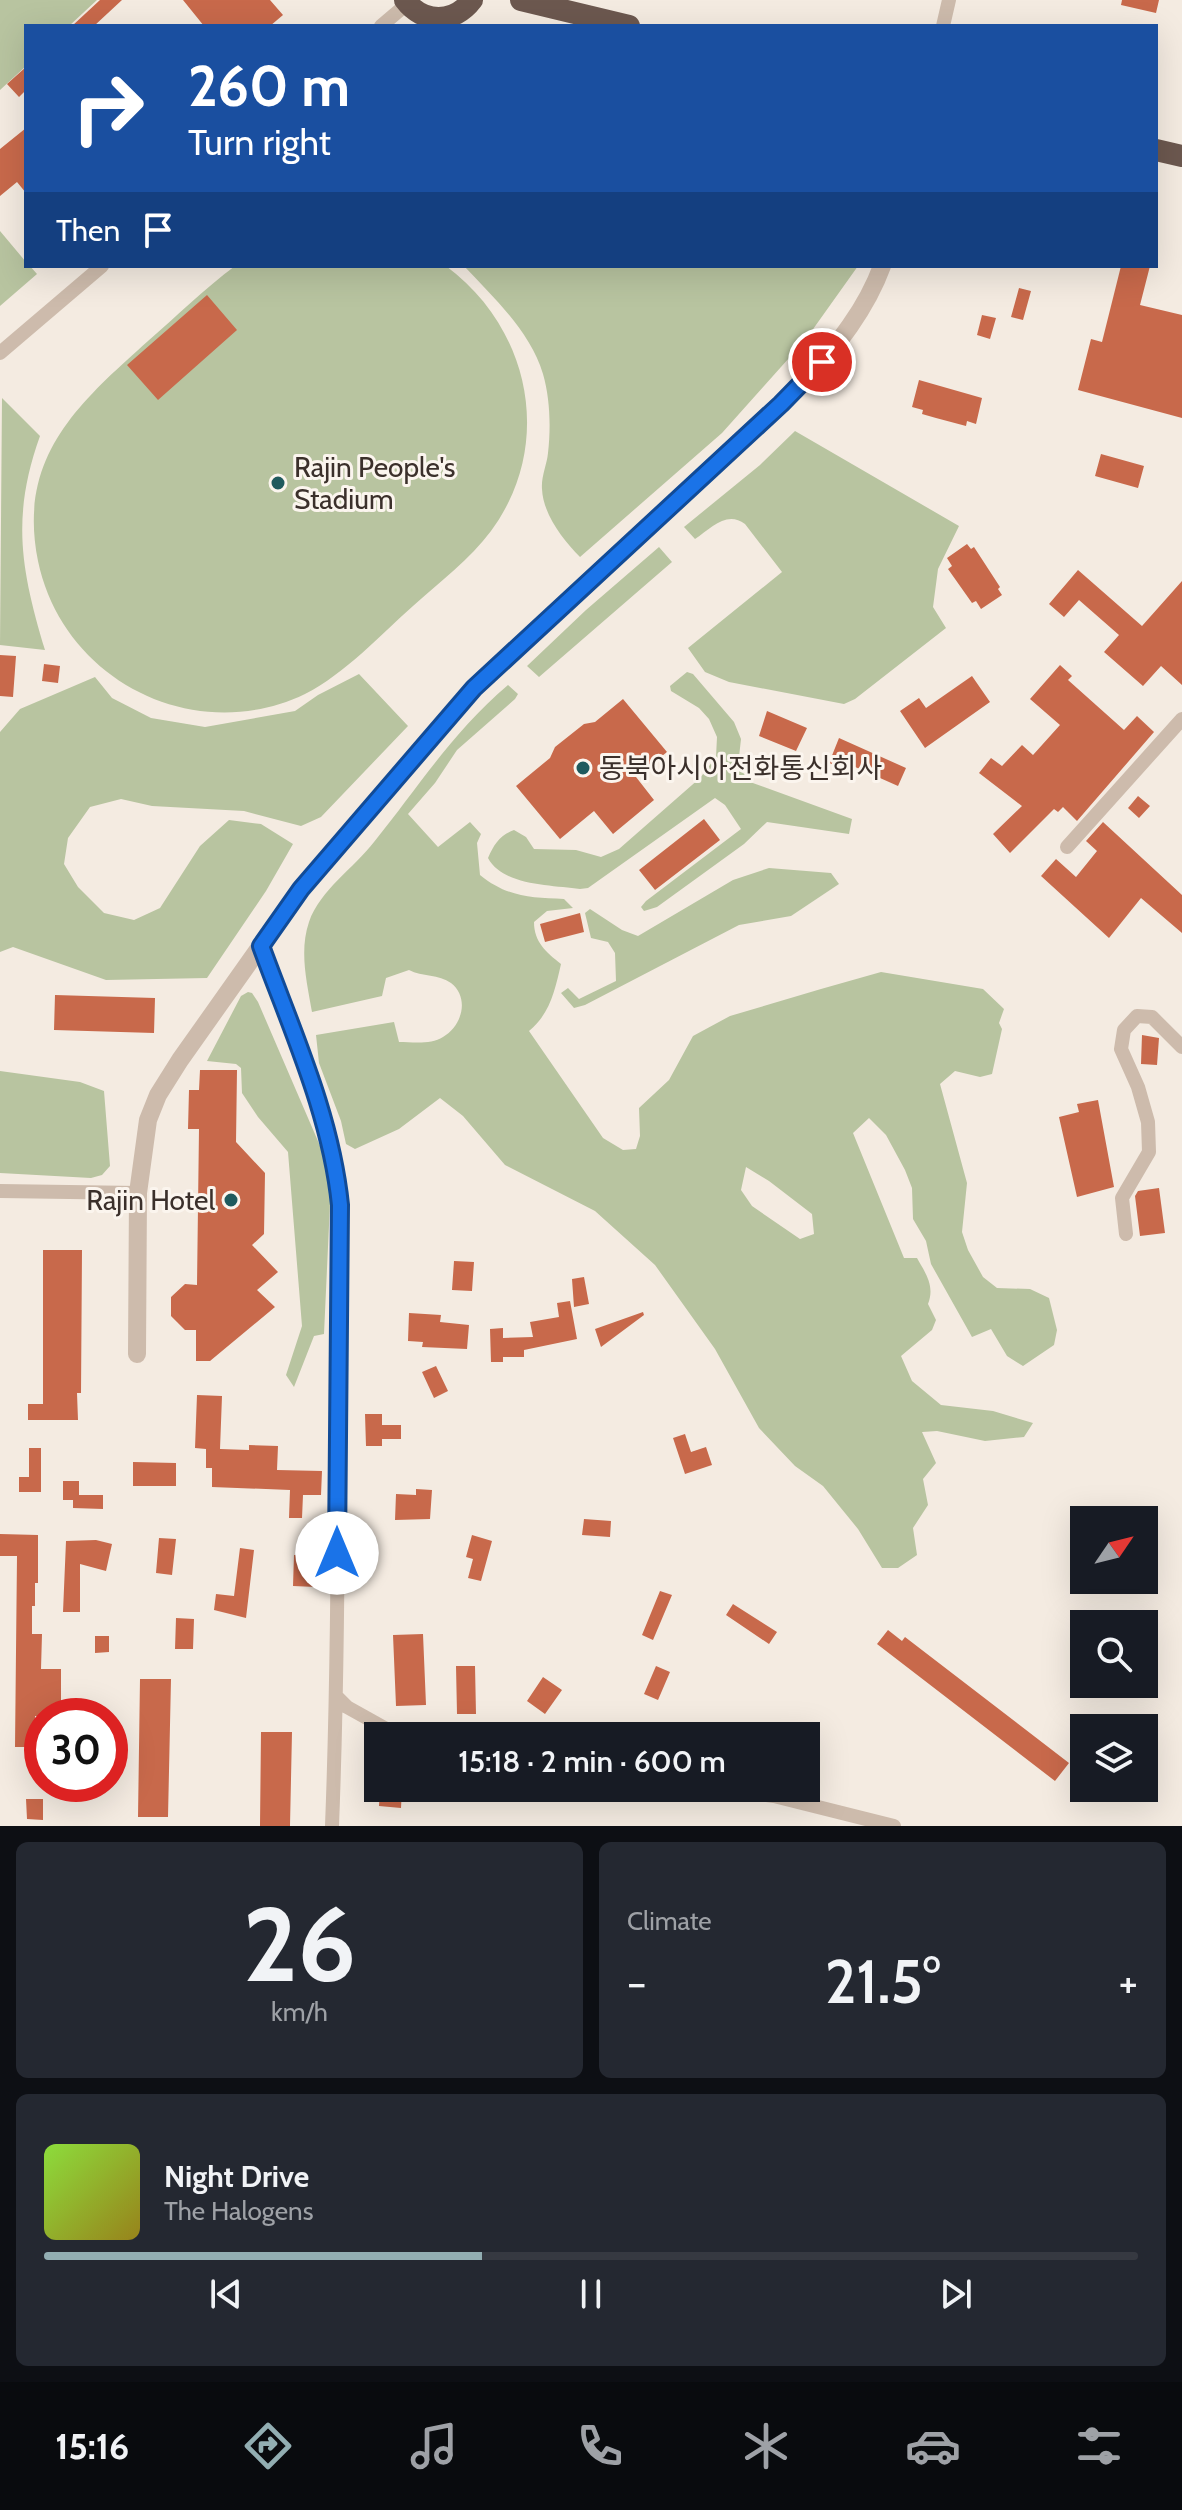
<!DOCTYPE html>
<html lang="en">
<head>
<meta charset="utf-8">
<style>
	:root { --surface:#171b24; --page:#242831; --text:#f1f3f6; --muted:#9ea1a6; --line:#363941; --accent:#92aeb2 }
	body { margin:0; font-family:Cabin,"Noto Sans KR",sans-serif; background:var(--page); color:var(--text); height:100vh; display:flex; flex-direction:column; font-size:30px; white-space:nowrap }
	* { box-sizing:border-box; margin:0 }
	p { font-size:26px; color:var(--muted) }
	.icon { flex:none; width:44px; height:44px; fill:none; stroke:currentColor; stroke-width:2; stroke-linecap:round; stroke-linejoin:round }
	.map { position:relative; height:1826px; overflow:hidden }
	.drawer { display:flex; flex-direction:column; gap:16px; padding:16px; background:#0d0f14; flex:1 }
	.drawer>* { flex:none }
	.banner { position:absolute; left:24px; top:24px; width:1134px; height:244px; border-radius:0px; box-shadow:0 8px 32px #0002; background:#1a4fa0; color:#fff; overflow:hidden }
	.needle { width:52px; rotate:55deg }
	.fabs { position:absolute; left:1070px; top:1506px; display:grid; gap:16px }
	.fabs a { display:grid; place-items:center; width:88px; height:88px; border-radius:0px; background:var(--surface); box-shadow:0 8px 32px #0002; font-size:40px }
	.speed { position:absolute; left:24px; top:1698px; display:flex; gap:16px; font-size:40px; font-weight:700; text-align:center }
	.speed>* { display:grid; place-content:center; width:104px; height:104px; border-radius:50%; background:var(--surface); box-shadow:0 8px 32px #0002; line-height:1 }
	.speed .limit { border:12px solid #d22; background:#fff; color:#111 }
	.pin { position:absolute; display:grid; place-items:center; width:68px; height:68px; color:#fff; margin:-34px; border:4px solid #fff; border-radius:50%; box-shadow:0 2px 8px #0007 }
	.me { position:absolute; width:88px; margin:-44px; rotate:0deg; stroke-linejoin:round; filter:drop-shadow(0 0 6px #0008) }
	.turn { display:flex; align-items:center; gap:28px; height:168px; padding:0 32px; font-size:36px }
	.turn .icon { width:104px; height:104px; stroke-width:2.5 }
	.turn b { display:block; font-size:56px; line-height:68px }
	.then { display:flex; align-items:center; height:76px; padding:0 32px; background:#0003; gap:16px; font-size:30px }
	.big { font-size:60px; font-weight:600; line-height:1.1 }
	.drawer .tile { flex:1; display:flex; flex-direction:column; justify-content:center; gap:12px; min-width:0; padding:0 28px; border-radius:12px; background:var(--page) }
	.drawer .dial { align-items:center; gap:0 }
	.dial b { font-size:104px; line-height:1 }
	.song { display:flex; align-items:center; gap:24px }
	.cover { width:96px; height:96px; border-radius:12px; background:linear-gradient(135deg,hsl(90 70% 55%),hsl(50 70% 35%)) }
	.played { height:8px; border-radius:4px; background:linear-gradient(90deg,var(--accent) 40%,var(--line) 40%) }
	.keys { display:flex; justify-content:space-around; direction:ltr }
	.heat { display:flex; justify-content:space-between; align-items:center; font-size:44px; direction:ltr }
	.drawer .tiles { flex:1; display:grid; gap:16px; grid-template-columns:1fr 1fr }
	.tile:last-child { grid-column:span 2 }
	.trip { position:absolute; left:364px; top:1722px; width:456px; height:80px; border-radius:0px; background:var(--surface); box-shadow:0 8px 32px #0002; font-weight:600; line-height:80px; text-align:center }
	.tab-bar { display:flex; height:128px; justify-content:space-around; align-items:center; background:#090b0e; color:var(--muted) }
	.tab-bar .icon { width:56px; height:56px }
	.tab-bar .selected { color:var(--accent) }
	.tab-bar b { font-size:36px; color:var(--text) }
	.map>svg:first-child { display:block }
	.green { fill:#b8c4a0; fill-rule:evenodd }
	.building { fill:#c8694b }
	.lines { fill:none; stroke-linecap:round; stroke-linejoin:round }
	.minor { stroke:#cdbbac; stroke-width:14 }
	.tertiary { stroke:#cdbbac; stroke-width:18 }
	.trunk { stroke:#6c584f; stroke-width:22 }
	.route-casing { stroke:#114b97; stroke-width:20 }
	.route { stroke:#1a73e8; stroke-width:14 }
	.poi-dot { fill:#1f5a5e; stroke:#fbf5ee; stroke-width:3 }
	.labels { text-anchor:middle; stroke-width:6; stroke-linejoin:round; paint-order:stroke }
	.poi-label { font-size:28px; fill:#3b302b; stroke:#fbf5ee; text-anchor:start }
</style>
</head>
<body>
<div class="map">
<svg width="1182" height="1826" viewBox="0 0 1182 1826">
	<rect width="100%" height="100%" fill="#f4ebe1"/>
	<path class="green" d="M0,0H97L69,26H26V66L0,90Z
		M0,231L26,262V266H30L37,274L0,306Z
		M235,266H446C530,328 555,444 491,531C470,559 440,582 413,606C379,636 346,673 305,694C195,747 63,681 38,561C17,457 78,404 148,341C177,316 204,289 235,266Z
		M464,266H858L806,339L722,433L580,557C563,540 543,514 542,489C541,477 547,464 548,453C551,427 550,398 543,374C530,331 494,298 464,266Z
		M2,398L40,436C11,517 21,570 45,650L0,645Z
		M795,431L959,526L938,569L933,607L946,628L855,699L844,704L729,682L705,672L688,648L782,572L745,524C727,510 711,528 695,539L684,527L760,465Z
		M659,547L672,562L539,677L527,666L586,610Z
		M687,672L693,674L734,722L741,739L738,766L750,782L852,819L849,834L767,822L744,844L657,907L644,911L641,907L646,901L741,829L725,805L715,798L588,888L580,889C551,885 503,886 488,858C494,844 500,835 514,830L526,837L534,849L576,850L601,857L619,849L700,778L716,757L717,737L709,719L699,708L671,691L670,686Z
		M359,674L408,726L321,817L301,826L244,811L152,806L121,799L90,807L68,838L64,864L78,887L104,913L134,920L160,908L200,846L229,820L261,824L293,844L266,891L207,978L106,980L13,947L0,952V732L20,709L95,677L112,698L151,718L205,727L295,711L318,695Z
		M508,685L518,694L515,699L457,750L435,783L408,814L438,847L470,822L481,834L477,843L480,875C507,897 531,898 564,899L573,908L547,911L534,922C534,942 546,952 561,964C555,990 550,1014 529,1031L603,1138L623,1150L636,1149L640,1136L639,1108L669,1080L693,1036L730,1016L821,989L881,972L983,989L1004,1009L999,1023L1002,1029L992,1074L980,1077L955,1071L940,1084L967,1183L962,1232L968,1250L983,1277L997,1288L1030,1289L1049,1298L1057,1330L1054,1345L1023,1366L1007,1356L991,1329L972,1337L931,1264L926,1241L913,1219L912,1188L905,1170L886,1135L869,1118L853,1133L904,1258H917C926,1274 935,1286 928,1304L936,1320L932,1330L901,1356L912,1381L941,1405L993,1411L1033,1423L1024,1437L985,1441L937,1431L922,1432L936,1463L923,1479L928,1505L913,1528L917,1555L898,1568H882L858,1529L823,1486L795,1466L759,1428L715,1349L655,1265L595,1211L505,1165L463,1116L440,1098L399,1129L355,1149L346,1144L341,1121L319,1063L316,1035L394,1022L399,1042C412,1042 431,1045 443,1037C462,1026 470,998 451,983C439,974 422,977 409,970L386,978L382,996L312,1012C307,983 299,951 309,922C320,890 354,868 374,842C420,785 451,734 508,685ZM746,1167L769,1181L812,1214L814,1234L800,1239L752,1206L741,1190Z
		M769,868L831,873L839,884L791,916L739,925L585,1005L574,1008L561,993L568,988L579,999L616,981L615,953L608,942L591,938L585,913L590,909L622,930L638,936L733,880Z
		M248,992L252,993L258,1002L327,1162L331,1182L324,1334L314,1336L294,1387L286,1375L302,1326L288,1152L258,1117L242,1093L241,1068L236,1064L207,1061L241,996Z
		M0,1071L80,1082L104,1091L110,1166L102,1175L91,1178L0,1173Z"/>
	<path class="building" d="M100,0H122L94,26H72Z
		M183,0H270L283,15L270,26H204Z
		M1122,0H1159L1156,13L1121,5Z
		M26,67V90L19,97L7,84Z
		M26,128V193L17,182L0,196V149Z
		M1121,266H1150L1140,305L1182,315V418L1078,390L1091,339L1102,342Z
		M1019,288L1031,291L1023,320L1011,317Z
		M207,295L237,330L158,400L127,365Z
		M982,315L996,318L990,339L977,335Z
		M919,380L982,398L976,424L967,421L966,426L936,418L922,414L923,410L912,407Z
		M1101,454L1144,466L1138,488L1095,476Z
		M967,544L971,549L974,547L1000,587L998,589L1002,595L981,609L976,601L972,603L948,569L952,566L947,558Z
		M1078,570L1142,626L1182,581V685L1161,666L1143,686L1104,652L1119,635L1079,600L1064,617L1049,604Z
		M0,655L16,656L13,697L0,696Z
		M44,664L60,666L58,683L42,681Z
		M1060,665L1072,676L1068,680L1124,730L1137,716L1154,732L1077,821L1063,807L1058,812L1054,809L1010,853L993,834L1022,806L979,773L991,758L1002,766L1022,745L1033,755L1060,725L1030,699Z
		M972,676L990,702L925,748L900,711L919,698L926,708Z
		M623,699L667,752L636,777L654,800L613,834L594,811L560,839L516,786L550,758L555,747L584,724L595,722Z
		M767,711L807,728L796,751L759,736Z
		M839,738L906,768L898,786L844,762L842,768L829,763Z
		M1138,796L1150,806L1139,818L1128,808Z
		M704,819L720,840L655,890L639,870Z
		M1103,822L1182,895V933L1141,898L1109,938L1041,876L1056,859L1076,877L1097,851L1086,841Z
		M580,913L584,932L545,942L540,924Z
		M55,995L155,998L154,1033L54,1030Z
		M1142,1035L1159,1038L1157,1065L1141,1064Z
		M200,1070H237L236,1142L265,1173L264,1234L252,1245L278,1272L257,1290L275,1307L210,1361H196V1330H185L171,1316V1297L185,1284L197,1285L199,1129H188L189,1090H199Z
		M1098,1100L1114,1187L1077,1197L1059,1117L1079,1112L1077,1104Z
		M1159,1188L1165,1233L1140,1236L1135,1196L1138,1191Z
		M43,1250H82L81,1393H77L78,1420H28V1404H43Z
		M454,1261L474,1262L472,1291L452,1290Z
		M584,1277L589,1304L574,1307L572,1279Z
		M570,1301L577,1339L524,1350V1357H503V1362H491L490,1329L503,1328V1338L533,1337L530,1322L559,1317L557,1303Z
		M643,1312L644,1315L601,1347L595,1329Z
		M409,1313L441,1315L440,1322L469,1325L467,1349L422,1347L423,1342L408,1341Z
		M436,1366L448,1391L434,1398L422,1372Z
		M197,1395L222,1396L220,1449L249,1450V1445L278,1446L277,1470L322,1471L321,1495H303L302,1518H289L290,1490L212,1487V1468H206V1449L195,1448Z
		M365,1414H382V1425H401V1439H382V1446H366Z
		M685,1434L691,1452L706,1447L712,1465L685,1474L673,1438Z
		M29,1448H41V1492H19V1477H29Z
		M133,1462L176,1463V1486H133Z
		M63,1481H79V1495H103V1509L73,1508V1500H63Z
		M416,1489L432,1490L430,1519L395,1520L396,1494L416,1495Z
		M584,1519L611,1521L610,1537L582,1535Z
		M0,1534L38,1535V1583H35V1606H32V1634H42L41,1669H61V1716H35V1747H15L17,1556H0Z
		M472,1535L492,1541L481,1581L468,1578L473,1559L466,1557Z
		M159,1538L176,1539L172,1575L156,1573Z
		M96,1540L112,1544L106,1571L80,1564V1612H63L66,1541Z
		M240,1548L254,1550L246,1618L214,1610L216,1594L234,1596Z
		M294,1555L317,1556L316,1587L293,1586Z
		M660,1591L672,1595L653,1640L642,1635Z
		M733,1604L777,1632L769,1644L726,1615Z
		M176,1618L194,1619L193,1649H175Z
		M888,1630L902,1641L905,1637L1069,1763L1055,1781L877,1644Z
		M423,1634L426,1705L396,1706L393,1635Z
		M95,1636H109V1652L95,1653Z
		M456,1666H475L476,1714H457Z
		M656,1666L670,1672L658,1700L644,1694Z
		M543,1677L562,1690L545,1714L527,1701Z
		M140,1679H171L168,1817H138Z
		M261,1732H292L290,1826H260Z
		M380,1788H402L401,1808L379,1806Z
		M26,1799H43V1820L27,1819Z"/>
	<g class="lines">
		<path class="minor" d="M381,26L407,4
			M943,26L949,0
			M0,353L102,266
			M1067,847L1182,719
			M261,946L322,1114L335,1160L340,1205C337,1412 340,1619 332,1826
			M0,1191L138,1193
			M1126,1234L1122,1198L1149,1152L1148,1122L1138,1087L1121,1049L1124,1030L1137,1016L1152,1017L1182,1047
			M337,1697L347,1707L399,1736
			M714,1788L774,1796L894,1826"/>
		<path class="tertiary" d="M137,1354L138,1193L148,1120L158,1095L180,1060L301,889L474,688L807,379C837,345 866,310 882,266"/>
		<path class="trunk" d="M405,0C423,24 454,24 472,0
			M521,0L629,26
			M1156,150L1182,156"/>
	</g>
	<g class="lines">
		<g class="route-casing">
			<path id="route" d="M337,1553L340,1205C331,1115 292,1031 261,946L301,889L474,688L781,404L822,362"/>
		</g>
		<use href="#route" class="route"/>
	</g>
	<g class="poi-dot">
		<circle cx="278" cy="483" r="8"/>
		<circle cx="583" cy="768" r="8"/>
		<circle cx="231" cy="1200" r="8"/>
	</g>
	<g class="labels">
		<g class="poi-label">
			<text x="294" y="477">Rajin People's<tspan x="294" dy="32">Stadium</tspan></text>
			<text x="599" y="778">동북아시아전화통신회사</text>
			<text x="215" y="1210" text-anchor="end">Rajin Hotel</text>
		</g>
	</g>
</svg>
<div class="fabs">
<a><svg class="needle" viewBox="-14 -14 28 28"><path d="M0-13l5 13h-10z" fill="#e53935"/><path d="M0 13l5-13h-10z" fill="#9ea1a6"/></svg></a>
<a><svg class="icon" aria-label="search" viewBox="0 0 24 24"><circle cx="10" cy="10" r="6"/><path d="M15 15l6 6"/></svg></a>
<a><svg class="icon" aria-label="layers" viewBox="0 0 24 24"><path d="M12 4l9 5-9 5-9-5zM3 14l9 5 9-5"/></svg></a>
</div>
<div class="speed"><div class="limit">30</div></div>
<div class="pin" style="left:822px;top:362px;background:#d93025"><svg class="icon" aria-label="arrive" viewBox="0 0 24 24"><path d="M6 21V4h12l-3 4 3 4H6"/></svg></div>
<svg class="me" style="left:337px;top:1553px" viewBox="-20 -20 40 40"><circle r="19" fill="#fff"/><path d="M0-13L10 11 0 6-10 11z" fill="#1a73e8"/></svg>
<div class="trip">15:18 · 2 min · 600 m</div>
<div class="banner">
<div class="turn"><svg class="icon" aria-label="right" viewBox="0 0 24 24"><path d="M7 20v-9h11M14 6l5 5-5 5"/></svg><div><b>260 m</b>Turn right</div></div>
<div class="then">Then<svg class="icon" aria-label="arrive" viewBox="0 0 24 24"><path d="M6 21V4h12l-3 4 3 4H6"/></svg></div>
</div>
</div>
<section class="drawer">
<div class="tiles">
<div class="tile dial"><b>26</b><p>km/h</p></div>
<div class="tile"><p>Climate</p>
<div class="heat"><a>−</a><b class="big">21.5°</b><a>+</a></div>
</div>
<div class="tile">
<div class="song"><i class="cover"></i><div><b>Night Drive</b><p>The Halogens</p></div></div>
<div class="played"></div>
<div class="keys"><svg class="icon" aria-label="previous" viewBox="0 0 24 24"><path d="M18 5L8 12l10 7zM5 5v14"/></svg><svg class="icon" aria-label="pause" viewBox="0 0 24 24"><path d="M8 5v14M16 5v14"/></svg><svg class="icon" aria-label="next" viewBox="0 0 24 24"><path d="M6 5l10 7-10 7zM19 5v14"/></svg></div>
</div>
</div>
</section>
<nav class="tab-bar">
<b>15:16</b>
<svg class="icon selected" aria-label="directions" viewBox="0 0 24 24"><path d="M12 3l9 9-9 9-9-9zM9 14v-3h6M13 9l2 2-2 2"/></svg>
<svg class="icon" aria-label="music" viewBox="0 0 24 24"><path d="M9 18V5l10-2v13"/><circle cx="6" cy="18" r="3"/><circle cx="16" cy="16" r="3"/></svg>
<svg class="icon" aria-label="phone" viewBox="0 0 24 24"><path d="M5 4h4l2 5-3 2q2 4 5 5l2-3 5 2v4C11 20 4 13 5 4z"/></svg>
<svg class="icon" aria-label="climate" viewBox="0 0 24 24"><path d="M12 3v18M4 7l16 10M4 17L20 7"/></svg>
<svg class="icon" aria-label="car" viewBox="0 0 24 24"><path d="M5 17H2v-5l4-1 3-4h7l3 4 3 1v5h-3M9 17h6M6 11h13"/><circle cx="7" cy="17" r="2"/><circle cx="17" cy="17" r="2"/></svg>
<svg class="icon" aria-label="filters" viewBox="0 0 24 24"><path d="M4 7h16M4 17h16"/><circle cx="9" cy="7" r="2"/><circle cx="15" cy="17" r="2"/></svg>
</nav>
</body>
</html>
